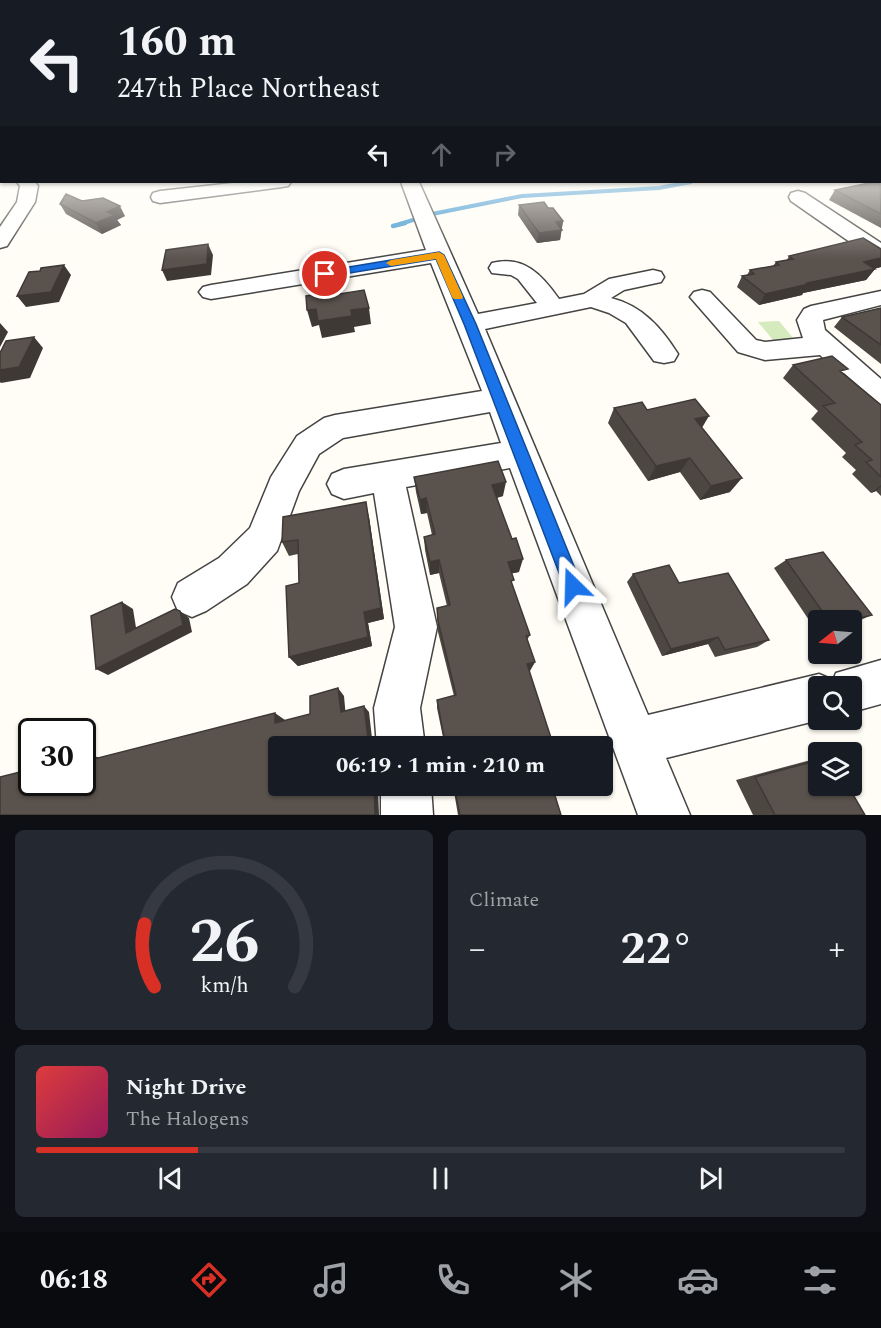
<!DOCTYPE html>
<html lang="en">
<head>
<meta charset="utf-8">
<style>
	:root { --surface:#171b24; --page:#242831; --text:#f1f3f6; --muted:#9ea1a6; --line:#363941; --accent:#d93025 }
	body { margin:0; font-family:Spectral,serif; background:var(--page); color:var(--text); height:100vh; display:flex; flex-direction:column; font-size:22px; white-space:nowrap }
	* { box-sizing:border-box; margin:0 }
	p { font-size:20px; color:var(--muted) }
	.icon { flex:none; width:33px; height:33px; fill:none; stroke:currentColor; stroke-width:2; stroke-linecap:round; stroke-linejoin:round }
	.map { position:relative; height:815px; overflow:hidden }
	.panel { display:flex; flex-direction:column; gap:15px; padding:15px; background:#0d0f14; flex:1 }
	.panel>* { flex:none }
	.hud { position:absolute; left:0px; top:0px; width:882px; height:183px; box-shadow:0 2px 4px #0004; background:#171b24; color:var(--text); overflow:hidden }
	.needle { width:39px; rotate:253deg }
	.tools { position:absolute; left:808px; top:610px; display:grid; gap:12px }
	.tools a { display:grid; place-items:center; width:54px; height:54px; border-radius:6px; background:var(--surface); box-shadow:0 2px 4px #0004; font-size:30px }
	.speed { position:absolute; left:18px; top:718px; display:flex; gap:12px; font-size:30px; font-weight:700; text-align:center }
	.speed>* { display:grid; place-content:center; width:78px; height:78px; border-radius:50%; background:var(--surface); box-shadow:0 2px 4px #0004; line-height:1 }
	.speed .limit { border:3px solid #111; border-radius:9px; background:#fff; color:#111 }
	.pin { position:absolute; display:grid; place-items:center; width:51px; height:51px; color:#fff; margin:-26px; border:3px solid #fff; border-radius:50%; box-shadow:0 2px 6px #0007 }
	.me { position:absolute; width:66px; margin:-33px; rotate:338deg; stroke-linejoin:round; filter:drop-shadow(0 0 4px #0008) }
	.turn { display:flex; align-items:center; gap:21px; height:126px; padding:0 18px; font-size:27px }
	.turn .icon { width:78px; height:78px; stroke-width:2.5 }
	.turn b { display:block; font-size:42px; line-height:51px }
	.lanes { display:flex; align-items:center; height:57px; padding:0 18px; background:#0003; justify-content:center; gap:30px; direction:ltr }
	.lanes .off { opacity:.35 }
	.big { font-size:45px; font-weight:700; line-height:1.1 }
	.panel .card { flex:1; display:flex; flex-direction:column; justify-content:center; gap:9px; min-width:0; padding:0 21px; border-radius:9px; background:var(--page) }
	.panel .dial { align-items:center; gap:0 }
	.dial svg { height:156px; overflow:visible; fill:none; stroke:var(--line); stroke-width:7; stroke-linecap:round; text-anchor:middle }
	.dial text { fill:var(--text); stroke:none }
	.song { display:flex; align-items:center; gap:18px }
	.cover { width:72px; height:72px; border-radius:9px; background:linear-gradient(135deg,hsl(0 70% 55%),hsl(330 70% 35%)) }
	.played { height:6px; border-radius:3px; background:linear-gradient(90deg,var(--accent) 20%,var(--line) 20%) }
	.keys { display:flex; justify-content:space-around; direction:ltr }
	.heat { display:flex; justify-content:space-between; align-items:center; font-size:33px; direction:ltr }
	.panel .tiles { flex:1; display:grid; gap:15px; grid-template-columns:1fr 1fr }
	.card:last-child { grid-column:span 2 }
	.trip { position:absolute; left:268px; top:736px; width:345px; height:60px; border-radius:6px; background:var(--surface); box-shadow:0 2px 4px #0004; font-weight:700; line-height:60px; text-align:center }
	.tab-bar { display:flex; height:96px; justify-content:space-around; align-items:center; background:#090b0e; color:var(--muted) }
	.tab-bar .icon { width:42px; height:42px }
	.tab-bar .active { color:var(--accent) }
	.tab-bar b { font-size:27px; color:var(--text) }
	.map>svg:first-child { display:block }
	.green { fill:#d5ebbd }
	.lines { fill:none; stroke-linecap:round; stroke-linejoin:round }
	.stream-far1 { stroke:#3f96cf; stroke-width:4 }
	.stream { stroke:#3f96cf; stroke-width:4.5 }
	.minor-casing { stroke:#444; stroke-width:3 }
	.minor { fill:#fff; fill-rule:evenodd }
	.wall { fill:#4d4742 }
	.shaded-wall { fill:#3f3936 }
	.building { fill:#5a524d; stroke:#3f3936; stroke-width:1.5 }
	.route { fill:#1a73e8; stroke:#114b97; stroke-width:1.5 }
	.slow { fill:#f59e0b }
</style>
</head>
<body>
<div class="map">
<svg width="881" height="815" viewBox="0 0 881 815">
	<rect width="100%" height="100%" fill="#fffdf5"/>
	<path class="green" d="M779,321L794,339L773,340L758,322Z"/>
	<g class="lines">
		<path class="stream-far1" d="M432,214L522,196L659,188L691,182
			M400,224L413,220"/>
		<path class="stream" d="M393,226L405,223"/>
		<g class="minor-casing">
			<path id="minor" d="M0,159H2V169H0Z
				M17,182H35L38,186L35,202L7,246L0,248V227L17,202L20,186Z
				M242,182H291L288,186L282,187L160,203L153,201L151,197L153,193L160,191Z
				M401,182H419L478,314L537,303L518,279L511,275L492,273L489,268L492,263C524,255 542,275 559,299L584,294L609,279L653,270L661,272L664,277L661,282L624,290L611,298C642,306 661,327 678,354L674,361L664,363L654,361L626,323L609,313L591,307L485,329L648,715L819,674L833,680L836,673L881,660V704L852,712V687H819V720L666,758L690,815H638L510,468L406,487L437,627L420,708L425,747H377L374,708L395,627L374,493L344,499L332,494L327,484L332,474L344,469L501,443L490,412L343,438L319,454L299,491L277,551L247,584L206,611L192,617L178,611L172,597L178,583L219,558L250,528L271,477L297,436L324,418L335,415L482,391L431,263L211,299L203,297L199,292L203,287L211,285L426,250Z
				M798,191L805,193L881,243V259L873,258L791,201L789,197L791,193Z
				M702,290L710,292L756,340L765,342L803,338L797,320L804,309L811,306L881,291V305L823,320L825,330L881,379V407L871,404L820,355L765,360L738,352L690,297L694,292Z
				M381,786H431L433,815H381Z"/>
		</g>
		<use href="#minor" class="minor"/>
	</g>
	<path class="wall" d="M881,180V228L829,200L835,190Z
		M82,201L125,216L117,220L121,225L102,234L66,214L60,204Z
		M519,205L548,208L563,221L560,240L537,243L518,215Z
		M881,249V267L874,269H875L866,280L803,293L802,295L759,305L737,287L742,276L747,275L750,270L773,266L776,262L787,260L789,256Z
		M881,308V364L834,327L842,317Z
		M793,365L844,373L881,405V496L876,491L871,493L852,474L856,470L842,457L846,453L811,419L818,411L783,378Z
		M614,408L647,410L702,428L730,492L700,500L680,472L648,481L608,423Z
		M414,477L503,496L497,498L519,572L512,573V585L530,635L527,640L535,662L529,671L554,747H445L437,708V700L454,696L438,632L437,608L447,606L439,573L430,575L425,550L424,537L432,535L427,513L421,514L416,492Z
		M369,517L384,619L368,623L372,646L298,666L289,657L299,583L298,554L289,556L282,542Z
		M786,560L872,615L856,622L852,623V621H819V631L817,632L774,568Z
		M633,574L679,583L769,640L757,647L715,657L708,644L662,656L627,582Z
		M819,758V786L865,815H753L736,780L807,761Z
		M453,786H552L561,815H458Z"/>
	<path class="shaded-wall" d="M120,206L125,216L117,220L121,225L102,234L96,223L107,212Z
		M563,221L560,240L537,243L539,233L556,222Z
		M208,244L213,255L211,275L167,281L162,270Z
		M881,258V267L856,273L864,262Z
		M64,265L71,275L59,302L26,307L17,296Z
		M875,269L866,280L803,293L802,295L759,305L765,294L807,283Z
		M369,308L371,324L354,327L355,332L322,338L319,325L312,327L307,310L316,309L351,310Z
		M0,323L8,332L0,347Z
		M34,337L43,348L30,378L1,383L0,382V370Z
		M709,416L700,431L695,419Z
		M690,458L680,472L648,481L656,466Z
		M742,478L730,492L700,500L711,486Z
		M506,482L503,496L490,499L492,485Z
		M881,485V487L876,491L871,493Z
		M426,498L427,513L421,514L420,500Z
		M366,502L369,517L384,619L368,623L372,646L298,666L289,657L364,612Z
		M523,559L519,572L505,575L508,562Z
		M439,560V573L430,575V562Z
		M122,602L133,609L138,640L126,633Z
		M180,611L189,618L192,632L108,675L96,669Z
		M718,637L708,644L662,656L671,649Z
		M535,662L530,671L522,673L527,664Z
		M338,688L344,696L346,718L341,712Z
		M364,706L369,712L373,747H369Z
		M275,713L285,720V729L275,723Z
		M84,754L106,759L82,762Z
		M374,786H378L379,815H375Z"/>
	<path class="building" d="M880,180L881,214L835,190L874,182H880Z
		M66,194L82,201L103,198L120,206L107,212L115,215L96,223L60,204Z
		M544,202L548,208H553L563,221L556,222L562,230L539,233L519,205Z
		M863,238L881,249V258L864,262L875,269L807,283L809,284L765,294L742,276L754,274L750,270L779,265L776,262L793,259L789,256Z
		M208,244L207,264L162,270L166,250Z
		M64,265L51,292L17,296L29,272L40,271L41,268Z
		M364,290L369,308L351,310L352,316L318,321L316,309L307,310L306,296L332,292L333,295Z
		M881,308V345L842,317Z
		M34,337L19,367L0,370V353L6,341Z
		M832,356L848,369L840,371L881,405V477L866,462L872,460L855,445L862,442L823,406L835,403L793,365Z
		M695,399L709,416L695,419L742,478L711,486L690,458L656,466L614,408L642,402L647,410Z
		M498,461L506,482L492,485L512,539L516,538L523,559L508,562L514,580L511,581L530,635L526,636L535,662L527,664L554,747H446L437,700L456,695L438,621L437,608L450,605L439,560L430,562L424,537L435,534L426,498L420,500L414,477Z
		M366,502L381,608L364,612L368,637L289,657L286,586L299,583L298,540L282,542L283,517Z
		M823,552L872,615L846,621H829L786,560Z
		M669,565L679,583L728,573L769,640L725,650L718,637L671,649L633,574Z
		M122,602L126,633L175,609L180,611L183,625L96,669L91,616Z
		M338,688L341,712L364,706L369,747H279V786H374L375,815H0V777L32,769V783H82V762L275,713V723L310,714V696Z
		M819,760V786H848L865,815H775L755,777Z
		M454,786H552L561,815H460Z"/>
	<linearGradient id="sky" x2="0" y2="1"><stop stop-color="#95c6ee"/><stop offset="0.56" stop-color="#fffefa"/><stop offset="1" stop-color="#fffefa" stop-opacity="0"/></linearGradient>
	<rect width="881" height="259" fill="url(#sky)"/>
	<path class="route" d="M439,252L444,255L476,324L582,586L580,593L573,596L567,593L564,586L464,324L436,259L325,277L320,274L325,271Z"/>
	<path class="slow" d="M439,252L444,255L463,297L462,299H454L452,297L436,259L391,266L386,263L391,260Z"/>
</svg>
<div class="tools">
<a><svg class="needle" viewBox="-14 -14 28 28"><path d="M0-13l5 13h-10z" fill="#e53935"/><path d="M0 13l5-13h-10z" fill="#9ea1a6"/></svg></a>
<a><svg class="icon" aria-label="search" viewBox="0 0 24 24"><circle cx="10" cy="10" r="6"/><path d="M15 15l6 6"/></svg></a>
<a><svg class="icon" aria-label="layers" viewBox="0 0 24 24"><path d="M12 4l9 5-9 5-9-5zM3 14l9 5 9-5"/></svg></a>
</div>
<div class="speed"><div class="limit">30</div></div>
<div class="pin" style="left:325px;top:274px;background:#d93025"><svg class="icon" aria-label="arrive" viewBox="0 0 24 24"><path d="M6 21V4h12l-3 4 3 4H6"/></svg></div>
<svg class="me" style="left:573px;top:586px" viewBox="-20 -20 40 40"><path d="M0-17L14 15 0 8-14 15z" fill="#1a73e8" stroke="#fff" stroke-width="4"/></svg>
<div class="trip">06:19 · 1 min · 210 m</div>
<div class="hud">
<div class="turn"><svg class="icon" aria-label="left" viewBox="0 0 24 24"><path d="M17 20v-9H6M10 6l-5 5 5 5"/></svg><div><b>160 m</b>247th Place Northeast</div></div>
<div class="lanes"><svg class="icon" aria-label="left" viewBox="0 0 24 24"><path d="M17 20v-9H6M10 6l-5 5 5 5"/></svg><svg class="icon off" aria-label="ahead" viewBox="0 0 24 24"><path d="M12 20V5M6 11l6-6 6 6"/></svg><svg class="icon off" aria-label="right" viewBox="0 0 24 24"><path d="M7 20v-9h11M14 6l5 5-5 5"/></svg></div>
</div>
</div>
<section class="panel">
<div class="tiles">
<div class="card dial"><svg viewBox="0 0 100 80">
<path d="M14 69A42 42 0 1 1 86 69"/>
<path d="M14 69A42 42 0 0 1 9 37" stroke="#d93025"/>
<text x="50" y="56" font-size="32" font-weight="700">26</text>
<text x="50" y="72" font-size="11">km/h</text>
</svg></div>
<div class="card"><p>Climate</p>
<div class="heat"><a>−</a><b class="big">22°</b><a>+</a></div>
</div>
<div class="card">
<div class="song"><i class="cover"></i><div><b>Night Drive</b><p>The Halogens</p></div></div>
<div class="played"></div>
<div class="keys"><svg class="icon" aria-label="previous" viewBox="0 0 24 24"><path d="M18 5L8 12l10 7zM5 5v14"/></svg><svg class="icon" aria-label="pause" viewBox="0 0 24 24"><path d="M8 5v14M16 5v14"/></svg><svg class="icon" aria-label="next" viewBox="0 0 24 24"><path d="M6 5l10 7-10 7zM19 5v14"/></svg></div>
</div>
</div>
</section>
<nav class="tab-bar">
<b>06:18</b>
<svg class="icon active" aria-label="directions" viewBox="0 0 24 24"><path d="M12 3l9 9-9 9-9-9zM9 14v-3h6M13 9l2 2-2 2"/></svg>
<svg class="icon" aria-label="music" viewBox="0 0 24 24"><path d="M9 18V5l10-2v13"/><circle cx="6" cy="18" r="3"/><circle cx="16" cy="16" r="3"/></svg>
<svg class="icon" aria-label="phone" viewBox="0 0 24 24"><path d="M5 4h4l2 5-3 2q2 4 5 5l2-3 5 2v4C11 20 4 13 5 4z"/></svg>
<svg class="icon" aria-label="climate" viewBox="0 0 24 24"><path d="M12 3v18M4 7l16 10M4 17L20 7"/></svg>
<svg class="icon" aria-label="car" viewBox="0 0 24 24"><path d="M5 17H2v-5l4-1 3-4h7l3 4 3 1v5h-3M9 17h6M6 11h13"/><circle cx="7" cy="17" r="2"/><circle cx="17" cy="17" r="2"/></svg>
<svg class="icon" aria-label="filters" viewBox="0 0 24 24"><path d="M4 7h16M4 17h16"/><circle cx="9" cy="7" r="2"/><circle cx="15" cy="17" r="2"/></svg>
</nav>
</body>
</html>
